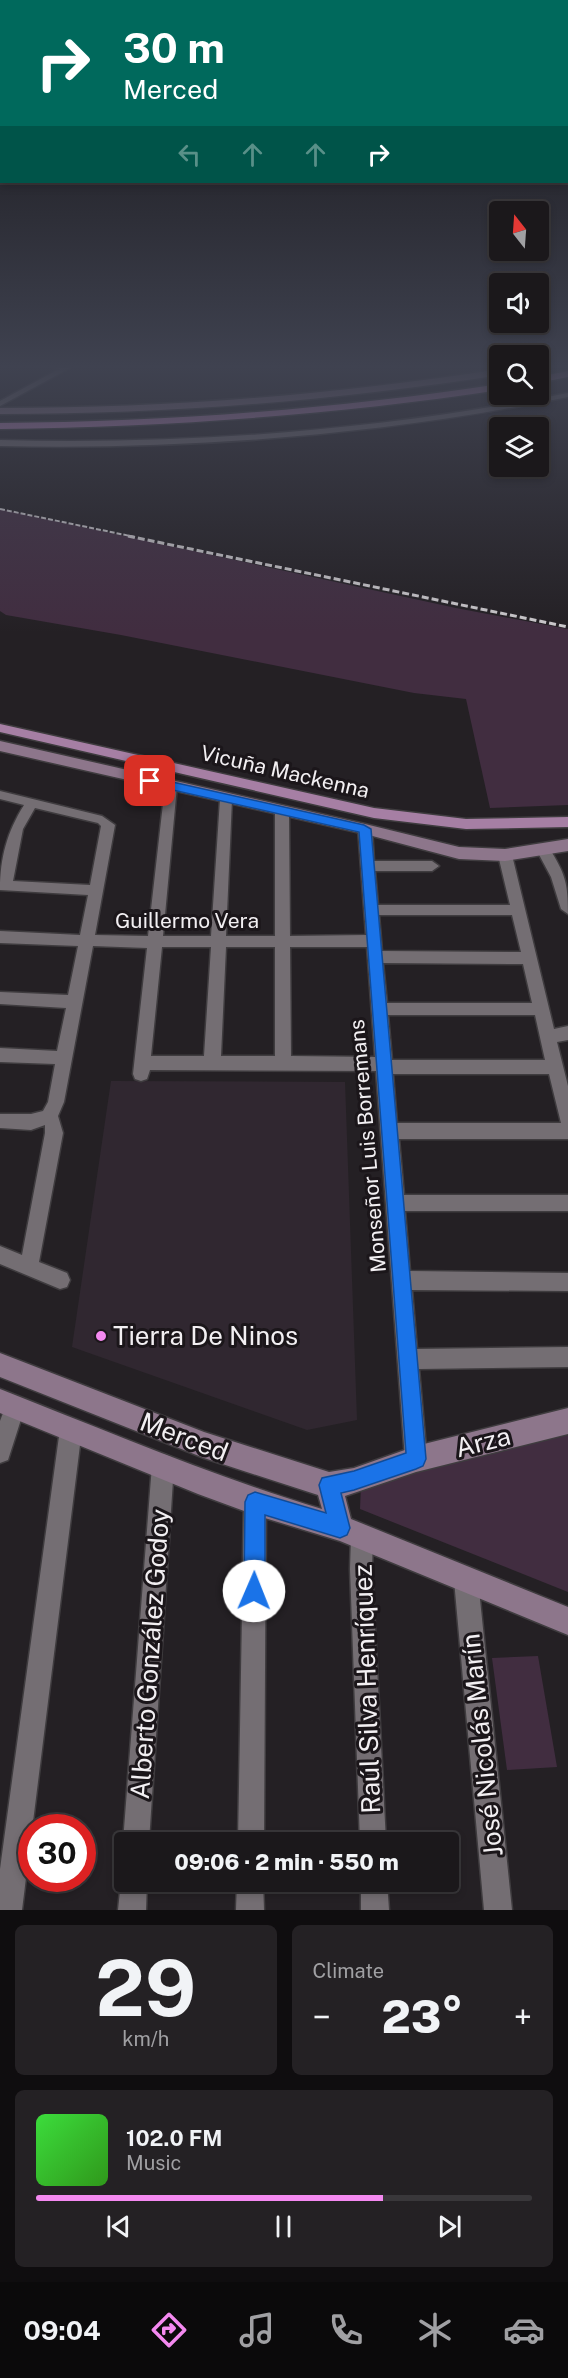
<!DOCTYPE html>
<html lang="en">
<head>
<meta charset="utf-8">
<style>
	:root { --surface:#1b181b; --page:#242124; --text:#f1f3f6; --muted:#a0a0a3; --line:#39373a; --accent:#f489f0 }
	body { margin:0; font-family:"Public Sans",sans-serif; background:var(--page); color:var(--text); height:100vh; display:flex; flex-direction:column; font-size:22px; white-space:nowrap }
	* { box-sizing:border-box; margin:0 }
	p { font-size:20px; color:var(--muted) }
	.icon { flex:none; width:33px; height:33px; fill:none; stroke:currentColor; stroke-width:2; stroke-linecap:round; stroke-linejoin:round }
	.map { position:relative; height:1910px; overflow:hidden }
	.side { display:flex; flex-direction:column; gap:15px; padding:15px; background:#0f0d0f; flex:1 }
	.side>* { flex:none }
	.hud { position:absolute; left:0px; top:0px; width:568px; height:183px; box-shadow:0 3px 9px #0003,0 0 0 2px var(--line); background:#00695c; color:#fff; overflow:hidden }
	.needle { width:39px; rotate:343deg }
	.controls { position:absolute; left:489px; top:201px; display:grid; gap:12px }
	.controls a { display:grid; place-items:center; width:60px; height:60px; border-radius:6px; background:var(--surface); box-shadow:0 3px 9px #0003,0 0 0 2px var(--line); font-size:30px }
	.speed { position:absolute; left:18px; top:1814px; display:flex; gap:12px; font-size:30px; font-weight:700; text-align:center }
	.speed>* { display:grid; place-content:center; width:78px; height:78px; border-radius:50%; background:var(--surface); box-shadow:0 3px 9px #0003,0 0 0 2px var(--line); line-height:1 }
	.speed .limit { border:9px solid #d22; background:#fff; color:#111 }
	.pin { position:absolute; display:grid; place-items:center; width:51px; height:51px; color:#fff; margin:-26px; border-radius:12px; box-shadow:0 3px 9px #0006 }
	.me { position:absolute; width:66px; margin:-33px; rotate:1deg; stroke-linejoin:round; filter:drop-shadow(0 0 4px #0008) }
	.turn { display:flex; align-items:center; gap:21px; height:126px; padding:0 24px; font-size:27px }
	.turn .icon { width:78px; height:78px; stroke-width:2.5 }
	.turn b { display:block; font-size:42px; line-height:51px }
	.lanes { display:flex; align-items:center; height:57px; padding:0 24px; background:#0003; justify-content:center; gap:30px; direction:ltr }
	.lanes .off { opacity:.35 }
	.big { font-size:45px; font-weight:800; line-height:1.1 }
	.side .card { flex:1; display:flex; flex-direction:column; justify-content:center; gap:9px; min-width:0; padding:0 21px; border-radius:9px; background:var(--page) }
	.side .dial { align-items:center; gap:0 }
	.dial b { font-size:78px; line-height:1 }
	.song { display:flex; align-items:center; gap:18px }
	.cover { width:72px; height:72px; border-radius:9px; background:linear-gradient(135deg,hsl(120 70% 55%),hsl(110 70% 35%)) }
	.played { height:6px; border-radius:3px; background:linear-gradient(90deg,var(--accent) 70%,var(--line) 70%) }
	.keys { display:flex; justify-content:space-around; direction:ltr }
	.heat { display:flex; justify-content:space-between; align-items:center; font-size:33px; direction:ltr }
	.side .tiles { flex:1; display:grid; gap:15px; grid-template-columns:1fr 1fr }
	.card:last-child { grid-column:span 2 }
	.trip { position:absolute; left:114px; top:1832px; width:345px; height:60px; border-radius:6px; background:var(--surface); box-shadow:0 3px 9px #0003,0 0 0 2px var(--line); font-weight:800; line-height:60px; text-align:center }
	.dock { display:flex; height:96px; justify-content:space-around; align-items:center; background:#0b0a0b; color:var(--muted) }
	.dock .icon { width:42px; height:42px }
	.dock .selected { color:var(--accent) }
	.dock b { font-size:27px; color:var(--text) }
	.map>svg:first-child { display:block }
	.built { fill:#302730 }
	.green { fill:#412d40 }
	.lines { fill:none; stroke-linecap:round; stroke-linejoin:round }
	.street-casing { stroke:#3f3c3f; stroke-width:3 }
	.secondary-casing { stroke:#3f3c3f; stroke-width:3 }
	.primary-casing { stroke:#3f3c3f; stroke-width:3 }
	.highway-casing { stroke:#3f3c3f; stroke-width:3 }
	.street { fill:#746e73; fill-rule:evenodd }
	.secondary { fill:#8d768b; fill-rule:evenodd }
	.primary { fill:#a67fa4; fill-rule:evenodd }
	.highway { fill:#c78ac4; fill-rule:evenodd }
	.rail-far1 { stroke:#cdcacd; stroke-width:2; stroke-dasharray:5 2; stroke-linecap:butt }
	.rail { stroke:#cdcacd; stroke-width:3; stroke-dasharray:7 3; stroke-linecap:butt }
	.route { fill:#1a73e8; stroke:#114b97; stroke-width:1.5 }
	.poi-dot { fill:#f489f0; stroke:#1b161a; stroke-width:2 }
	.labels { text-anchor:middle; stroke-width:6; stroke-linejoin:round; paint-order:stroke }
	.street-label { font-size:21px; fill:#f2eff2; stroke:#1b161a }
	.near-poi-label { font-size:26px; fill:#f2eff2; stroke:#1b161a; text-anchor:start }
	.near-street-label { font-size:26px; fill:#f2eff2; stroke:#1b161a }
</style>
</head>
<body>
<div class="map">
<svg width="568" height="1910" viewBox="0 0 568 1910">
	<rect width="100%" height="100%" fill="#242024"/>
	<path class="built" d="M111,1081L345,1082L357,1420L307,1430L72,1347Z"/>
	<path class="green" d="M0,509L456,608L568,629V805L490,808L466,699L414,693L121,635L6,615L0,611Z
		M568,1435V1592L360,1509L361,1485Z
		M538,1656L557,1767L507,1770L492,1658Z"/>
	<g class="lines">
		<g class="street-casing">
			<path id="street" d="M49,365H62L70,368L0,406V401L59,369Z
				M568,393V397C382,435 190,450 0,446V440C190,445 382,430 568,393Z
				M171,782L177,786L163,936H211L220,799L226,795L232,799L226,936H275V812L277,809H287L289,812L290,936L366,935L358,829L360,826H370L372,829L374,861H432L439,866L432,871H375L378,905H510L498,855L505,850L512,855L554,1029L568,1026V1040L557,1042L568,1086V1139H399L404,1195H568V1211H405L410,1271L568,1273V1291L412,1290L417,1349L568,1347V1367L419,1369L427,1459L424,1467L416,1470L408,1467L405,1459L376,1071L150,1070L147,1079L141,1081L135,1079L133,1074L147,948L93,946L64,1102L58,1116L63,1133L39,1262L67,1273L70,1280L67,1287L60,1289L0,1264V1246L22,1255L45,1133V1125L31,1130L0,1128V1114H31L43,1111L48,1102L55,1064L0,1062V1048L57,1051L66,1008L0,1004V992L68,995L78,946L0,943V931L80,935L88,895L0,890C0,858 7,832 24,805L0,799V791L102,816L115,825L95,935L148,936L165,786ZM35,808L98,823L101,826L90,885L13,881L23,829ZM379,915H512L521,952L382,951ZM162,947H211L204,1056H151ZM226,947H275V1056H221ZM290,947H367L375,1057L291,1056ZM383,963L523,964L532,1003H387ZM388,1015H535L545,1060H392ZM393,1074H549L561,1123H397Z
				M543,844L548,846C565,874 568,881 568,914L561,909L551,877L536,849Z
				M15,1397L22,1400L25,1407L8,1460L0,1463V1421L8,1400Z
				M71,1418L78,1422L82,1429L22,1910H0V1869L60,1429L64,1422Z
				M163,1454L171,1457L174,1465L149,1842H124V1846L123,1842L152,1465L155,1457Z
				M255,1491L263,1494L266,1502L264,1842H238L244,1502L247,1494Z
				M362,1526L370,1529L373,1537L372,1569L386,1842H360L350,1569L351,1537L354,1529Z
				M466,1568L474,1572L478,1580L512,1910H484L454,1580L458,1572Z
				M124,1871V1881H147L146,1910H118L121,1881Z
				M237,1881H263L264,1910H236Z
				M361,1881H387L389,1910H361Z"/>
		</g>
		<g class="secondary-casing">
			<path id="secondary" d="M500,369V375C334,401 168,414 0,414V408C168,408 334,395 500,369Z
				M0,741L365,824L459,847L505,849L568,839V851L505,861L459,859L365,834L0,751Z
				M0,1353L204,1432L329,1472L354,1468L416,1446L568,1408V1434L416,1472L345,1496L351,1519L568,1607V1635L340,1541L255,1515L198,1494L0,1413V1389C107,1431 212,1476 322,1509L318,1495L204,1458L0,1377Z"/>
		</g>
		<g class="primary-casing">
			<path id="primary" d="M0,724L374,808L466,819L568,817V827L466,829L374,818L0,732Z"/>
		</g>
		<g class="highway-casing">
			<path id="highway" d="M568,371V377L538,383V377Z
				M500,384V390C334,415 168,427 0,429V423C168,422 334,409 500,384Z"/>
		</g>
		<use href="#street" class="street"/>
		<use href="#secondary" class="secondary"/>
		<use href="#primary" class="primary"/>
		<use href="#highway" class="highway"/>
		<path class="rail-far1" d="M0,509L135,537"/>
		<path class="rail" d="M128,536L568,627"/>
	</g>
	<linearGradient id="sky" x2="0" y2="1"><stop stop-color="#141214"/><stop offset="0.58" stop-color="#3f4250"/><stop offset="1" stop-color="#3f4250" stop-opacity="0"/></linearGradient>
	<rect width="568" height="632" fill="url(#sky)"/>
	<path class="route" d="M150,777L364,825L371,829L426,1459L423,1466L416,1469L354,1490L341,1493L350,1528L347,1535L340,1538L265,1515V1591L262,1599L254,1602L247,1599L244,1591L245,1502L248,1495L255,1492L326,1513L319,1485L322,1478L354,1471L406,1453L359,832L146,784V778Z"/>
	<circle class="poi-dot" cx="101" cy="1336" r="6"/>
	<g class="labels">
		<g class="street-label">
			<text transform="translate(285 772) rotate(13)" y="7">Vicuña Mackenna</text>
			<text x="187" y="928">Guillermo Vera</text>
			<text transform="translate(368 1146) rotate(-95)" y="7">Monseñor Luis Borremans</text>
		</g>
		<g class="near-poi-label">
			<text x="113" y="1345">Tierra De Ninos</text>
		</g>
		<g class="near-street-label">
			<text transform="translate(184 1437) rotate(21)" y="9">Merced</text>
			<text transform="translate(483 1442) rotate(-14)" y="9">Arza</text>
			<text transform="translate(150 1654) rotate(-86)" y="9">Alberto González Godoy</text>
			<text transform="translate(367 1689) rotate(-92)" y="9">Raúl Silva Henríquez</text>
			<text transform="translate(482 1745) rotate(-96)" y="9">José Nicolás Marín</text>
		</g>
	</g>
</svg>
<div class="controls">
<a><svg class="needle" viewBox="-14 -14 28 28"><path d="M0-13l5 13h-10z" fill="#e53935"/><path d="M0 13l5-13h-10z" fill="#a0a0a3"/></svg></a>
<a><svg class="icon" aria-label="sound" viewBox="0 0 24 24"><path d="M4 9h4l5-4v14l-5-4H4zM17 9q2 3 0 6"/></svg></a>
<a><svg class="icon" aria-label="search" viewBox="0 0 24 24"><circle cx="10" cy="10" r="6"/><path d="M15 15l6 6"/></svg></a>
<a><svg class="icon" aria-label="layers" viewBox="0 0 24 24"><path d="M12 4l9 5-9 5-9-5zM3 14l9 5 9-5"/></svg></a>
</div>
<div class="speed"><div class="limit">30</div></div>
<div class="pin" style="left:150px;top:781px;background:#d93025"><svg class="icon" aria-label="arrive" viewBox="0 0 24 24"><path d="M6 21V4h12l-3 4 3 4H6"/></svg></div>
<svg class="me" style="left:254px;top:1591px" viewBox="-20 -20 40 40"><circle r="19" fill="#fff"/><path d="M0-13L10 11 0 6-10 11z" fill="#1a73e8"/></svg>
<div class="trip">09:06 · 2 min · 550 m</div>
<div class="hud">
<div class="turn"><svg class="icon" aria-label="right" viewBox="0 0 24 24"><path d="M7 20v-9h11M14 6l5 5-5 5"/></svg><div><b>30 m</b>Merced</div></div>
<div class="lanes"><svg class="icon off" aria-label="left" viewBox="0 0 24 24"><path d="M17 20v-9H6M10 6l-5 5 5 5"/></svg><svg class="icon off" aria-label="ahead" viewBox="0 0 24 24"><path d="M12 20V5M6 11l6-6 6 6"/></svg><svg class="icon off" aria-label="ahead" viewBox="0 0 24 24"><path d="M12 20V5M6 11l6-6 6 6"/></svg><svg class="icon" aria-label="right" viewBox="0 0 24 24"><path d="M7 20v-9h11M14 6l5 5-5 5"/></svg></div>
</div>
</div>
<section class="side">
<div class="tiles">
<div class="card dial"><b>29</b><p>km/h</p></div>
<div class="card"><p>Climate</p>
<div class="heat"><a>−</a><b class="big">23°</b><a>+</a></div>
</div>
<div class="card">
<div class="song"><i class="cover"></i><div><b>102.0 FM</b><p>Music</p></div></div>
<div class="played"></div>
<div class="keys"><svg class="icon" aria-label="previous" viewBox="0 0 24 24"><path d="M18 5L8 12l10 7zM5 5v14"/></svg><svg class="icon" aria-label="pause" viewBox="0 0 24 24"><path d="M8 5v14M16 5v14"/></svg><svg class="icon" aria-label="next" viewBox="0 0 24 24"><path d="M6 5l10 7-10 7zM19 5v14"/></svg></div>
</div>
</div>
</section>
<nav class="dock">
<b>09:04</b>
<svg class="icon selected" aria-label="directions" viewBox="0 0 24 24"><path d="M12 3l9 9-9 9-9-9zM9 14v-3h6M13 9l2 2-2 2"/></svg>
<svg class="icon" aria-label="music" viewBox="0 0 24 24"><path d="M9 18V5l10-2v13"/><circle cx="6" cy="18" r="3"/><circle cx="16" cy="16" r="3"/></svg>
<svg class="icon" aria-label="phone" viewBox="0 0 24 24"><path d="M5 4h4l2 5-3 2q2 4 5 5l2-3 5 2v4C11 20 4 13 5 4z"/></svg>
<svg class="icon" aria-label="climate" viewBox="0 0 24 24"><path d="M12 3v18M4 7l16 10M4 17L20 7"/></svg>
<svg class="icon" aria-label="car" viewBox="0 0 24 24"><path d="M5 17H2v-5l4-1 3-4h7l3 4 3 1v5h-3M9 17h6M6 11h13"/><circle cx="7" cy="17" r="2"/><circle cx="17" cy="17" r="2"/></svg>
</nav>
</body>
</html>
